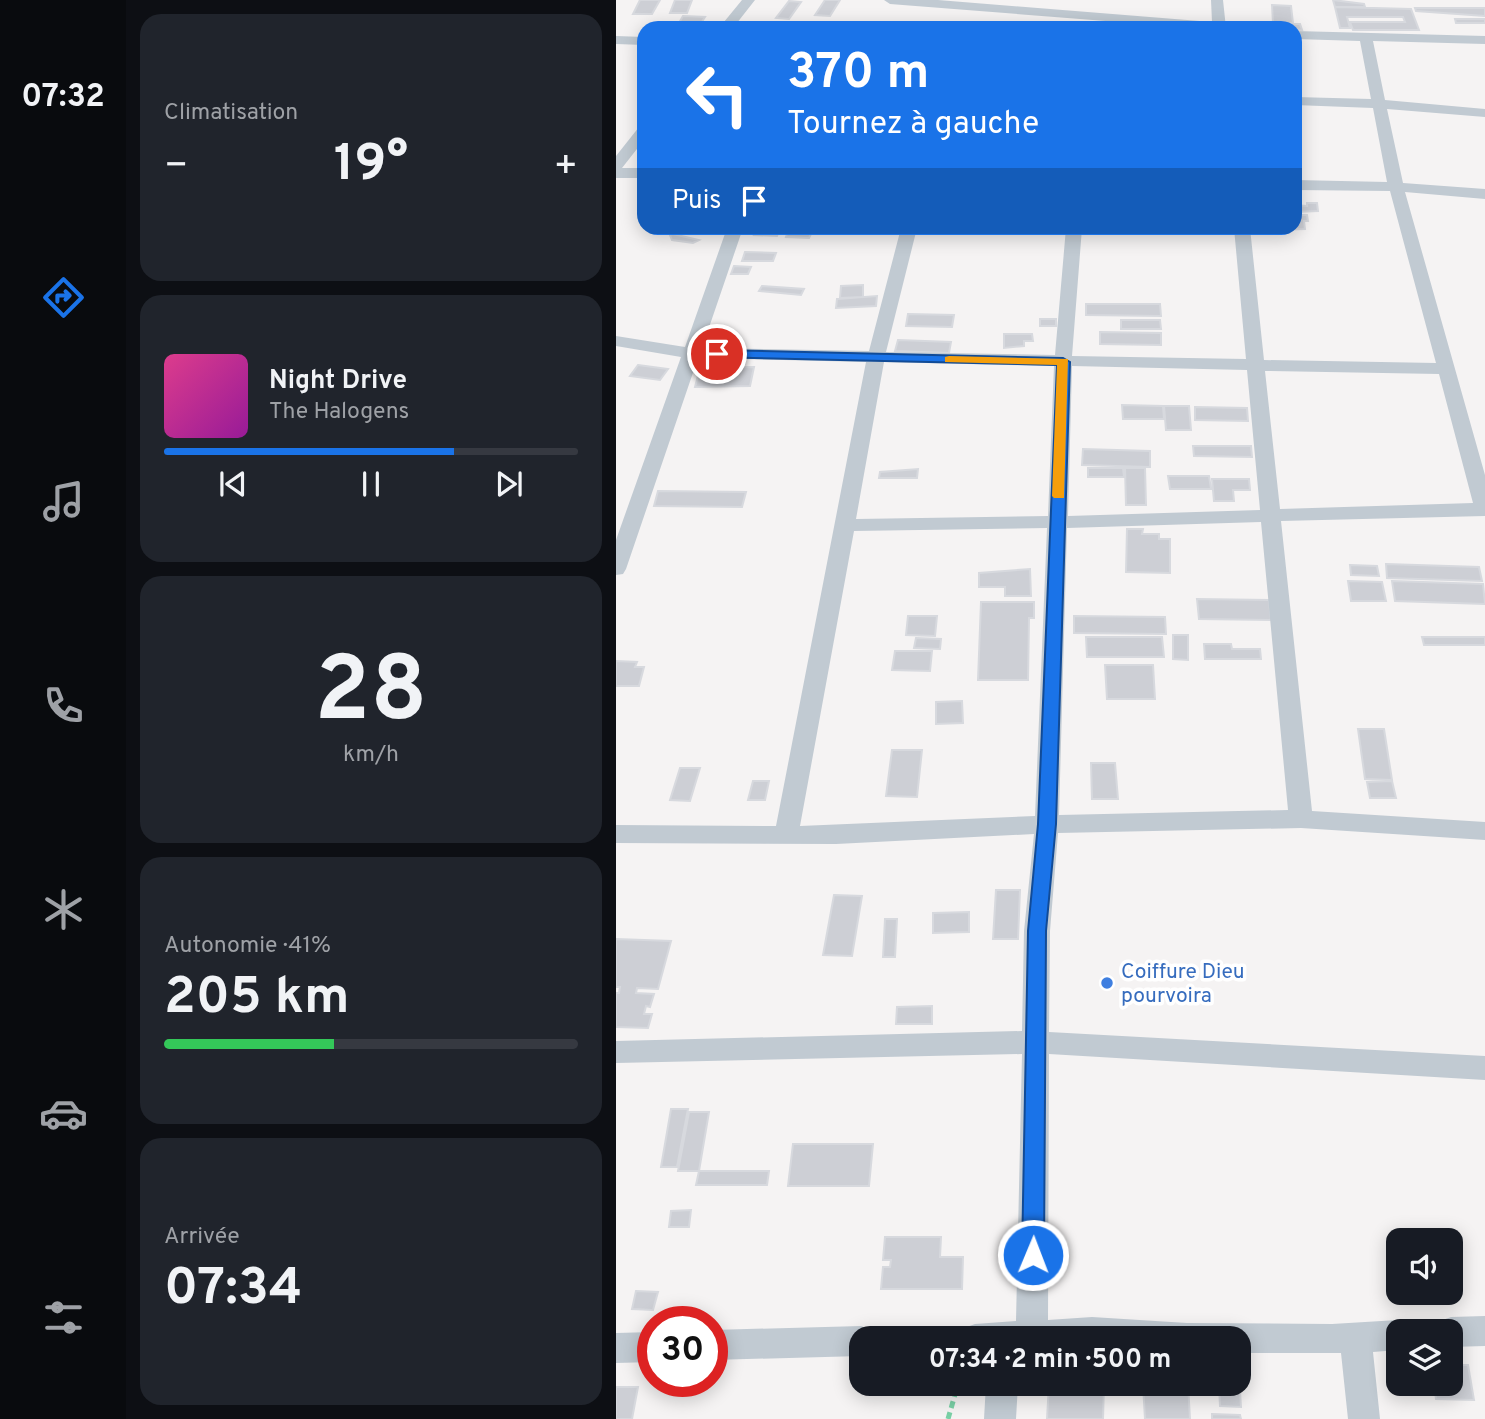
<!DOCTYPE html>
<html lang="fr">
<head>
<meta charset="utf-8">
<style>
	:root { --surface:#171b24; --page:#20242c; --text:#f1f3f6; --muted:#9ea1a6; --line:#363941; --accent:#1a73e8 }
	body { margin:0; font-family:Overpass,sans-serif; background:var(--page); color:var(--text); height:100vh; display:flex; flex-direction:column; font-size:26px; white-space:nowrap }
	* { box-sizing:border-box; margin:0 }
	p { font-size:23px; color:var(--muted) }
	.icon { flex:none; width:38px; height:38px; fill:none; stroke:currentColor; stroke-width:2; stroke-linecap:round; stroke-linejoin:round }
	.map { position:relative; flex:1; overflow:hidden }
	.panel { display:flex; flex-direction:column; gap:14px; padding:14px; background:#0d0f14; width:490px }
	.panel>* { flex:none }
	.guide { position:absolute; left:21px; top:21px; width:665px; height:214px; border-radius:21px; box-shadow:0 4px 18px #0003; background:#1a73e8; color:#fff; overflow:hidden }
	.fabs { position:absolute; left:770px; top:1228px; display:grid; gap:14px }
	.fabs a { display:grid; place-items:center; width:77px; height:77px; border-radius:14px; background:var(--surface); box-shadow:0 4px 18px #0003; font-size:35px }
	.speed { position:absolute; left:21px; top:1306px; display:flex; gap:14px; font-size:35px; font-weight:700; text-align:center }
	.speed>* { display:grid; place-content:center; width:91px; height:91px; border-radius:50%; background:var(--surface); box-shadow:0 4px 18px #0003; line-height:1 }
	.speed .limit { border:10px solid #d22; background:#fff; color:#111 }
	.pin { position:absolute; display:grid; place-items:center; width:60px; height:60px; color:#fff; margin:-30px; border:4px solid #fff; border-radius:50%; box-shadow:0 2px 7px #0007 }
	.me { position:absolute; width:77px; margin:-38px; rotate:1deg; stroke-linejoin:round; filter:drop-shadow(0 0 5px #0008) }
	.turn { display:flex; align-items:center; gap:24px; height:147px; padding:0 35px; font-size:32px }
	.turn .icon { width:91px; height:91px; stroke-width:2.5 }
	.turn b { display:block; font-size:49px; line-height:60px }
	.then { display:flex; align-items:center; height:66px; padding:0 35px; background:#0003; gap:14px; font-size:26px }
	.big { font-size:52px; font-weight:700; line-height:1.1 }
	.panel .tile { flex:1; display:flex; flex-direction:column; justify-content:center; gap:10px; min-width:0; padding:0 24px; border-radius:21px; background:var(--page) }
	.panel .dial { align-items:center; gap:0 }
	.dial b { font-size:91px; line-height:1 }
	.song { display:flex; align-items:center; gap:21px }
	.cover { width:84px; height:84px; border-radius:10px; background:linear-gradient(135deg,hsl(330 70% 55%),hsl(300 70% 35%)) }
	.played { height:7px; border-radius:4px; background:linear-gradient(90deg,var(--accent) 70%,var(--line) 70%) }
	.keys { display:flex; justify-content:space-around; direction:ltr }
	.heat { display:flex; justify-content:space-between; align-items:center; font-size:38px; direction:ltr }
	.charge { height:10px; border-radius:5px; background:linear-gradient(90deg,#34c759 41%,var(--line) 0) }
	.trip { position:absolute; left:233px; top:1326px; width:402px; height:70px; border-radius:21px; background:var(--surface); box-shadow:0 4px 18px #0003; font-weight:700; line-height:70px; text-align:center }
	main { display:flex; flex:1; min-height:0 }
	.menu { display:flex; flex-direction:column; width:126px; justify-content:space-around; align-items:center; background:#090b0e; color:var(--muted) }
	.menu .icon { width:49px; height:49px }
	.menu .selected { color:var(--accent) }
	.menu b { font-size:32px; color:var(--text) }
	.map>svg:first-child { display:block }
	.building { fill:#cdcfd5; stroke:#d7d9de; stroke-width:2 }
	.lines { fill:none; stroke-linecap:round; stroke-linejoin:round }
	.path { stroke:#7ad0a6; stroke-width:5; stroke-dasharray:7 4.5; stroke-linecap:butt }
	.street { fill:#c1cad2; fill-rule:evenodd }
	.route { fill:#1a73e8; stroke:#114b97; stroke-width:2 }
	.slow { fill:#f59e0b }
	.shop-dot { fill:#3f7fe0; stroke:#fff; stroke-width:2.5 }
	.labels { text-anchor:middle; stroke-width:7; stroke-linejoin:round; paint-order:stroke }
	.shop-label { font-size:21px; fill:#366cbe; stroke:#fff; text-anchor:start }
</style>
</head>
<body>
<main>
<nav class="menu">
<b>07:32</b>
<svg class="icon selected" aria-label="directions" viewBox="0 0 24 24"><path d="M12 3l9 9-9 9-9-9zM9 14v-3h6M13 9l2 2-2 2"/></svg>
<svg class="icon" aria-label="music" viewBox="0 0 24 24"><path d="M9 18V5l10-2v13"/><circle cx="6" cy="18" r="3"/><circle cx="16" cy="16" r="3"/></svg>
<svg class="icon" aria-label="phone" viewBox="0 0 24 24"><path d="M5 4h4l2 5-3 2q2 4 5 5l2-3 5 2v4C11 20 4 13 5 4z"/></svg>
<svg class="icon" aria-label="climate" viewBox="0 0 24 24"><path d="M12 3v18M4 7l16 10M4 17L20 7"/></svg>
<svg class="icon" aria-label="car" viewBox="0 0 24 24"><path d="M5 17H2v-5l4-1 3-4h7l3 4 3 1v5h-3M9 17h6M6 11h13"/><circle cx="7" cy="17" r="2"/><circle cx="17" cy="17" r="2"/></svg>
<svg class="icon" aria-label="filters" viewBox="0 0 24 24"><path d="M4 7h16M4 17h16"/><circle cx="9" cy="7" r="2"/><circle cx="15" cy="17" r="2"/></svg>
</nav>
<section class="panel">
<div class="tile"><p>Climatisation</p>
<div class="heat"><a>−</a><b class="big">19°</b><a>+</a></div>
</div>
<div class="tile">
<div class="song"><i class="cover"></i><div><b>Night Drive</b><p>The Halogens</p></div></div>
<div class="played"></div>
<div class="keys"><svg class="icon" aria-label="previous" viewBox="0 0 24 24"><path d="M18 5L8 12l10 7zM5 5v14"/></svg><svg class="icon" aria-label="pause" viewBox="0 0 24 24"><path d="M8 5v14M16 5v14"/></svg><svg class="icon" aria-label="next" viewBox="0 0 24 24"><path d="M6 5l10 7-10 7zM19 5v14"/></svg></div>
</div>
<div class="tile dial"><b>28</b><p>km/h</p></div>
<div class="tile"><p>Autonomie · 41%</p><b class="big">205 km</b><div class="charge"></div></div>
<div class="tile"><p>Arrivée</p><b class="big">07:34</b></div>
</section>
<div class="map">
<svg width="869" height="1419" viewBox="0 0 869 1419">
	<rect width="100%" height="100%" fill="#f5f3f3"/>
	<path class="building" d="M24,0H44L36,14H17Z
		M59,0H76L71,13H54Z
		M209,0H224L214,16L199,15Z
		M717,0L748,4L749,7H719Z
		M173,1L185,2L173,19L160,18Z
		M656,5L675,6L677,23H657Z
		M719,7L795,9L803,30H737L734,22H789L787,17H731L734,28H724Z
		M799,8H869V16L800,11Z
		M67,16L89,17L82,28H60Z
		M839,19H869V23H840Z
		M658,24H684L686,30L658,28Z
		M691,203H701L702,211L679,212V205L691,206Z
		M679,215H691L692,221H688L689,229L657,230L656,228H679Z
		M178,228H226L224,232Z
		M476,228H547V231L476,230Z
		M141,229L163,230L161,236L138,235Z
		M172,231L196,232L193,238L170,237Z
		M57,234L83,240L77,243L56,240L54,235Z
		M129,252L160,253L157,261H126Z
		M118,266L135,267L132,274H115Z
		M247,285V297L224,298L225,286Z
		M146,286L188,289L185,295L143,291Z
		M261,296L260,306L220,308L221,299Z
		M470,304H544L545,316L470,315Z
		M292,314L338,315L336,327L290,326Z
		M424,319H440V326H424Z
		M505,320H544L545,329H505Z
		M484,332L545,333V345L484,344Z
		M388,334H416L417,341H408V346L388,348Z
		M282,340L335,342L333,353L279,351Z
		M22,365L52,369L44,380L14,376Z
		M138,367L134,386L79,387L84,368Z
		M506,405L547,406L548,419H507Z
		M548,406H573L575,430H550Z
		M579,407L631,408L632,421L579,420Z
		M577,446H635L636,457L578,456Z
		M467,449L534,451V467L466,465Z
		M472,468H507L508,477H472Z
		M509,468H529L530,505H510Z
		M302,469L301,478H263L264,472Z
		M552,476H593L595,489H554Z
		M596,479H633L634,490H617L618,501H598Z
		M42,491L130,492L126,507L38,506Z
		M511,529H527L526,534H543V539H554V573L510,572Z
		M770,564L863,567L866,581L771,578Z
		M734,565L761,566L763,576L735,575Z
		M414,569L415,596H389V587H363V573Z
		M732,581L766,582L770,601H735Z
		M776,581L867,584L869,604L779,601Z
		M581,599L653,600L655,620L583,619Z
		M365,602H418V618H413L412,680H362Z
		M292,616H321L319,636L290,635Z
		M458,616L549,617L550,634L458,633Z
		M557,635H572V660L557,659Z
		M470,637H546L548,657H471Z
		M806,637H869V645H808Z
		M300,638L325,639L324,649L298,648Z
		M588,644H615L616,649H644L645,659H589Z
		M279,651H316L314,671L276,670Z
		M0,661L21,662L19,667H28L23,686H0Z
		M489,665H537L539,699H491Z
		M346,701L347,723L320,724V702Z
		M742,729H768L776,780L749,779Z
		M276,750H306L301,797L270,796Z
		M475,763H499L502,799H476Z
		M64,768H84L74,801L54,800Z
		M137,781H153L149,800H132Z
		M776,781L780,798H754L751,782Z
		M380,890H404L402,939H377Z
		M218,895L246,896L236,956L207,955Z
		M353,912V932L317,933V913Z
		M269,919H281L279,957H267Z
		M0,939L55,941L42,989L21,988L20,993L38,994L34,1007L30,1006L28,1014H36L32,1028L0,1027V993H3L4,987H0Z
		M316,1006V1024H280L281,1007Z
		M55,1109H72L61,1167H45Z
		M73,1112H93L83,1171H62Z
		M177,1144H257L253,1186H172Z
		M83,1171H153L151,1185H80Z
		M75,1210L73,1227H53L55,1211Z
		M269,1237H325L324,1257H347L346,1289H265L267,1267H274L275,1260H267Z
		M20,1291L42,1292L37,1310L16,1309Z
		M835,1365H852L858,1400L820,1399L818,1384H835Z
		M623,1375L625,1407L604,1406L603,1384H623Z
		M433,1384H488L487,1419H431Z
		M527,1384H572L574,1419H529Z
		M0,1387H22L16,1419H0Z
		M596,1414L624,1415L625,1419H596Z"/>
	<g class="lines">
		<path class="path" d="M332,1419L342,1384"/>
		<path class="street" d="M126,0H139L117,28H103Z
			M268,0H322L596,22L595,0H607L610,28H579L274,4Z
			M679,31L869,36V44L757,41L769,100L869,109V117L771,109L787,183L869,189V199L789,192L869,475V516L665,521L696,811L869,822V840L685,828L442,833L434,931L433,1032L869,1056V1080L433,1054L432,1320L476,1317L571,1323L716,1324L782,1320L793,1324L796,1332H782V1350L757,1352L764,1419H732L725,1353H623V1339H343L348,1328L359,1324L400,1321L406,1054L0,1063V1041L406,1031L408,931L418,834L220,844L0,843V825L160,826L250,362L82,358L10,569L7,574L0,575V540L65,357L0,346V336L69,347L111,228H127L86,348L253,351L285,228H301L270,352L439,355L450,228H466L456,356L630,359L618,228H634L648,360L820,363L774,191L679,190V180L771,182L757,108L679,105V97L755,99L744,41L679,39ZM268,362L438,366L432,516L240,519ZM456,366L631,370L644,510L452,516ZM649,371L823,374L857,503L664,509ZM645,522L672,810L443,815L451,528ZM431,528L419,816L184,826L238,531Z
			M0,36L28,37V45L0,44Z
			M28,126V140L6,168H28V178H0V156L23,127Z
			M869,1316V1346L835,1347V1332H819L824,1321L835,1317Z
			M245,1326L256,1330L260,1339H245V1356L96,1360V1330Z
			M37,1332V1362L0,1363V1333Z
			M370,1384H402L400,1419H368Z"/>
	</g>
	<path class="route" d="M101,350L447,358L454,362L440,824L430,931L428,1255L425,1262L417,1265L409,1262L406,1255L412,931L422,824L441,365L96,357V351Z"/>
	<path class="slow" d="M333,356L452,359L448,498H438L436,496L441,365L329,362V357Z"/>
	<circle class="shop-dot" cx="491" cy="983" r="7"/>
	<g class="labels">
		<g class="shop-label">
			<text x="505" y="978">Coiffure Dieu<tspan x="505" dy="24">pourvoira</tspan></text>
		</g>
	</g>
</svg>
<div class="fabs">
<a><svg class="icon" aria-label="sound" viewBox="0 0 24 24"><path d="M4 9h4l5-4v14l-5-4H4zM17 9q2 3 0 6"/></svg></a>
<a><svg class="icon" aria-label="layers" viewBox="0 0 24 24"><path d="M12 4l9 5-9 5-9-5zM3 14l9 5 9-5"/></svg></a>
</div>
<div class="speed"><div class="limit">30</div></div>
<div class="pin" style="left:101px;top:354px;background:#d93025"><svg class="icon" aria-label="arrive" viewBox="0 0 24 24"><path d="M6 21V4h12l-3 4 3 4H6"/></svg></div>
<svg class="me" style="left:417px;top:1255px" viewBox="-20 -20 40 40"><circle r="17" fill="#1a73e8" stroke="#fff" stroke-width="3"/><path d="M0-11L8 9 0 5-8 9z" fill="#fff"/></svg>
<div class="trip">07:34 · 2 min · 500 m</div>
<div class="guide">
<div class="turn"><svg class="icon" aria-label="left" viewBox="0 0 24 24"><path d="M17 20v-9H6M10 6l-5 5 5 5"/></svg><div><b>370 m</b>Tournez à gauche</div></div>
<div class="then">Puis<svg class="icon" aria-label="arrive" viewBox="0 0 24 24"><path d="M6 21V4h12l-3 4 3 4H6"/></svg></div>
</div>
</div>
</main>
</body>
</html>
